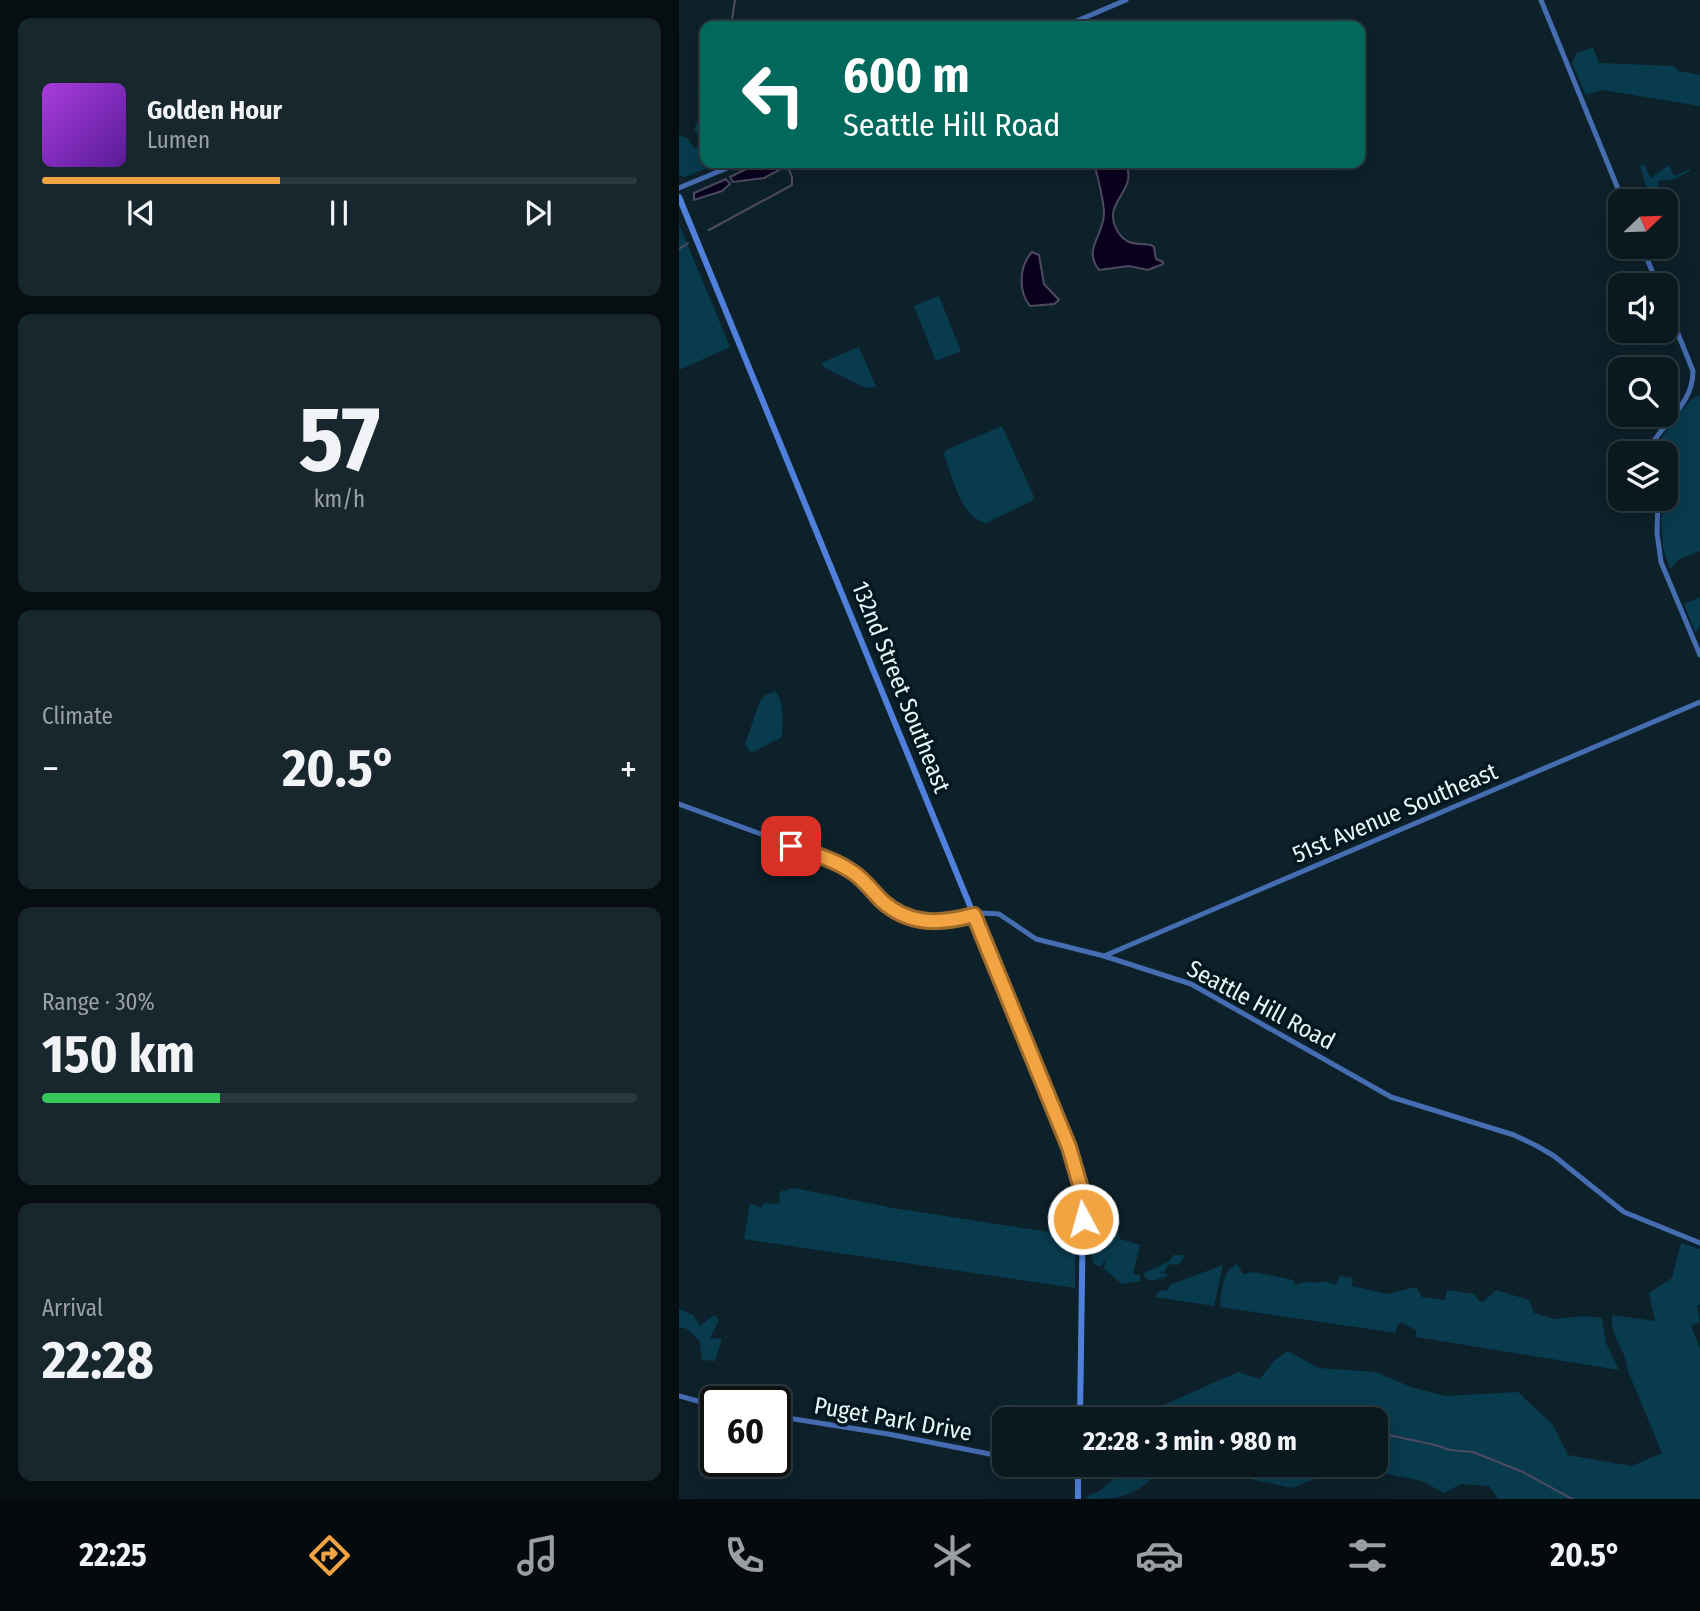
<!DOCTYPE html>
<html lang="en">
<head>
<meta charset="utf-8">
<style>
	:root { --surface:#0a1920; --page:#18262d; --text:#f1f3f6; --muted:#99a0a5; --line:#2a383e; --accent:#f3a442 }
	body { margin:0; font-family:"Fira Sans Condensed",sans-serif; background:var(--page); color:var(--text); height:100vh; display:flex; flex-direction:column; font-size:26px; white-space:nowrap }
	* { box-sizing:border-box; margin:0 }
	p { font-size:23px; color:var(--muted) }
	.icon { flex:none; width:38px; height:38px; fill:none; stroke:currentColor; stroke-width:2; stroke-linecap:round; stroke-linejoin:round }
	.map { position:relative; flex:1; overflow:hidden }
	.panel { display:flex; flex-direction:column; gap:18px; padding:18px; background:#060e12; width:679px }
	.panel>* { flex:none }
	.hud { position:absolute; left:21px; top:21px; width:665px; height:147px; border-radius:14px; box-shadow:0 7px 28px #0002,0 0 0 2px var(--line); background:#00695c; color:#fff; overflow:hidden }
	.needle { width:46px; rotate:67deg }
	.fabs { position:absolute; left:929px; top:189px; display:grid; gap:14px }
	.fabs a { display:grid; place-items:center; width:70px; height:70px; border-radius:14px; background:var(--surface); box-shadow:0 7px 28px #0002,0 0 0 2px var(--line); font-size:35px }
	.speed { position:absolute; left:21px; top:1386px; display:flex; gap:14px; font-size:35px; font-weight:700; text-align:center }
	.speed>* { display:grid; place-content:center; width:91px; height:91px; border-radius:50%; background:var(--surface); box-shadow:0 7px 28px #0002,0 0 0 2px var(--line); line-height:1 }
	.speed .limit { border:4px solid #111; border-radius:10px; background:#fff; color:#111 }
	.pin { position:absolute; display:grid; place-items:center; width:60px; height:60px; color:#fff; margin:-30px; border-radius:14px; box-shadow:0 4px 10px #0006 }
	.me { position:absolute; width:77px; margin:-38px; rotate:354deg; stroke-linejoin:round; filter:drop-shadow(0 0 5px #0008) }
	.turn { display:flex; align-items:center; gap:24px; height:147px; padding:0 28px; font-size:32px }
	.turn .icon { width:91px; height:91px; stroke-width:2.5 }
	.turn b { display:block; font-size:49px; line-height:60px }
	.big { font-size:52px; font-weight:700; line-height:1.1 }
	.panel .tile { flex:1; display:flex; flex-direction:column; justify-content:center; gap:10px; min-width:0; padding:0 24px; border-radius:14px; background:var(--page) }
	.panel .dial { align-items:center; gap:0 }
	.dial b { font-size:91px; line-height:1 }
	.song { display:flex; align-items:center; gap:21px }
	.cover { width:84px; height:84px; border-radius:10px; background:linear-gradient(135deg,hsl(280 70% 55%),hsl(270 70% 35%)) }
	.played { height:7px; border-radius:4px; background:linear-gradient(90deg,var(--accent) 40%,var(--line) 40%) }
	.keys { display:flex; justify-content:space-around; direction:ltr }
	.heat { display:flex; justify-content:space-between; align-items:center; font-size:38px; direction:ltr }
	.charge { height:10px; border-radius:5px; background:linear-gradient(90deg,#34c759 30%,var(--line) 0) }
	.trip { position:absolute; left:313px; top:1407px; width:396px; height:70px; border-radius:14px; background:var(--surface); box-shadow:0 7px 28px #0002,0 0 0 2px var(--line); font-weight:700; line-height:70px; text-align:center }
	.dock { display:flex; height:112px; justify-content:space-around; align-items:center; background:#040a0d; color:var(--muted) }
	.dock .icon { width:49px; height:49px }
	.dock .active { color:var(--accent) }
	.dock b { font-size:32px; color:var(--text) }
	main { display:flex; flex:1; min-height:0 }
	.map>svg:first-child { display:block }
	.green { fill:#083b4e }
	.water { fill:#0a001e; stroke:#4d4a61; stroke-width:2 }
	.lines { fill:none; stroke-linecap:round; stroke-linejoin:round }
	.stream { stroke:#4d4a61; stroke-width:2 }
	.secondary { stroke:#466cb1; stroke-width:5 }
	.primary { stroke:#5080db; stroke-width:6 }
	.route-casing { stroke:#9e6b2b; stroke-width:18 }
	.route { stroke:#f3a442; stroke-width:12 }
	.labels { text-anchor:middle; stroke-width:7; stroke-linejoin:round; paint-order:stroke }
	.street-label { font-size:24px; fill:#e9f6fc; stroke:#041820 }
</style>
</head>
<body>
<main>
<section class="panel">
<div class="tile">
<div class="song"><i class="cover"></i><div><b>Golden Hour</b><p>Lumen</p></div></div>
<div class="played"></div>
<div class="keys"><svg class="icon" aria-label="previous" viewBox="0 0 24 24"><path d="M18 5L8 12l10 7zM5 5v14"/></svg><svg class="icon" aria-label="pause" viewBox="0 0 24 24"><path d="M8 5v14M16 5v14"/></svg><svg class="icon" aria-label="next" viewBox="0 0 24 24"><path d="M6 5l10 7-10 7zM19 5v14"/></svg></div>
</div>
<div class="tile dial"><b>57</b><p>km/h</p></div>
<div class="tile"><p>Climate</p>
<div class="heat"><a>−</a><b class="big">20.5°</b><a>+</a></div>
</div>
<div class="tile"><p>Range · 30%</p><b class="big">150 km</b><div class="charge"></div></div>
<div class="tile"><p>Arrival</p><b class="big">22:28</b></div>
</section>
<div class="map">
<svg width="1021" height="1499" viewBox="0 0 1021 1499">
	<rect width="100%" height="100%" fill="#0d212a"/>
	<path class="green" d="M914,47L920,63L995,66L999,71L1021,75V106L936,92L923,90L907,95L893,63L898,53Z
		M26,80V163H41L6,177L0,175V135L8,138L16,149L23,142L15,129L26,108L18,88Z
		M965,164L972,178L990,165L995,176L1011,169V171L995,179L979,181L981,199L978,200L966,184L961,165Z
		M0,224L51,347L0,370Z
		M260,296L282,351L257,361L235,306Z
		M180,347L197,386V387L187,388L146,368L142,363Z
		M1019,395L1021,396V551L1000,559L991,569L984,548L982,519L988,501L987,465L989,462L994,463L998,460L980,441C989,429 1008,400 1019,395Z
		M323,426L355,497L353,501L307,523C281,517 274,477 265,455L267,450Z
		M1021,597V625L1017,634L1005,604Z
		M96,691C106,702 103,722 103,737L72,753L66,744L81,701L85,696Z
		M115,1188L214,1208L396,1236V1288L65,1239L71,1203L82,1208L84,1203L99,1204L101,1202L100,1192Z
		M422,1197C423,1211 428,1219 441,1223L437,1232L440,1233L441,1239L461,1245L454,1274L461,1275V1281L443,1284L425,1269L427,1257L422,1267L415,1264L413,1259L411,1200Z
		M1002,1243L1021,1249V1305L1018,1306L1021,1322L1012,1326L1021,1348V1499H819L810,1486L782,1484L765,1493L743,1481L684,1469L656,1471L613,1488L570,1479L553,1465H696V1419H462L469,1412L559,1372L581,1379L595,1361L608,1351L640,1368L696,1372L732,1387L766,1396L839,1392L874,1425L889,1455L953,1466L983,1453L949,1371C948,1350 931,1340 933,1315L976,1321L970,1293L993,1278Z
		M495,1255H503L505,1258L499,1265L490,1264L485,1272L479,1273H486L489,1276L474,1281L466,1278L465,1273L489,1262Z
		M558,1264L564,1274L575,1272L614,1280L617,1285C626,1279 636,1285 646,1281L657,1285L661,1276L674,1278L673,1286L708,1294L737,1287L743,1297L766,1300L768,1290L795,1294L800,1301L804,1302L817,1290L850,1300L855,1313L876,1319L906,1316L923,1318L927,1343L940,1370L737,1337V1330L722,1322L718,1326L717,1333L541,1307C542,1292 543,1271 558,1264Z
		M544,1265L535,1306L476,1297L481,1290L488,1291L491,1285Z
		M0,1309L14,1315L21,1326L35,1315L40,1320L31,1338L43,1339L36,1361L23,1360L21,1341L8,1329L0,1327Z
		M450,1465H486C457,1495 449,1499 408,1499L407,1497L422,1490Z"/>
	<path class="water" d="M79,163H101L102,169L85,178L54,182L51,177Z
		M415,163H447C455,184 442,191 435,209C431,221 439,237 450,242C458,245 465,243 472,245L475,247L477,259L484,262V264L469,270L450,266L420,270C403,248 426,235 425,212C424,196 419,178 415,163Z
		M47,179L51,184L43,191L15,200V193Z
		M353,252L360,255L365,284L380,300L375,304L351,306C339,291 340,266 353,252Z"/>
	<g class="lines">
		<path class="stream" d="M52,26L56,0
			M30,230L113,185V177L107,163
			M0,249L9,243
			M696,1432L756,1445L771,1450L794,1452L844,1472L893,1499"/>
		<path class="secondary" d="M862,0L944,201
			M386,26L447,0
			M0,188L60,163
			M963,247L979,285
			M968,453C981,423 1014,407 1014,371L987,304
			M979,499L978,533L982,562L1021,655
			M0,804L156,861L175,872L203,901L219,913L230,918L260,922L303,913L320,914L357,939L425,956L512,984L712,1097L835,1135L858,1146L875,1156L945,1212L1021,1243
			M425,956L1021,702
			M0,1396L37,1406
			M96,1416L209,1434L326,1457
			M383,1465L399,1466"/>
		<path class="primary" d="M0,197L390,1147L401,1185L404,1209L401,1419
			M399,1499V1465"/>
	</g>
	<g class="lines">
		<g class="route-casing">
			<path id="route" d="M112,846C132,853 154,859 172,871C184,878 193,891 203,901C231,926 261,924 295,915L390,1147L401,1185L404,1219"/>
		</g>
		<use href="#route" class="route"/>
	</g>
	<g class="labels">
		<g class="street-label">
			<text transform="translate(222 687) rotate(68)" y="8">132nd Street Southeast</text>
			<text transform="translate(716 813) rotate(-23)" y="8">51st Avenue Southeast</text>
			<text transform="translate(582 1005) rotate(28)" y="8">Seattle Hill Road</text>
			<text transform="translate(214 1419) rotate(10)" y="8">Puget Park Drive</text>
		</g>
	</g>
</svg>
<div class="fabs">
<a><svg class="needle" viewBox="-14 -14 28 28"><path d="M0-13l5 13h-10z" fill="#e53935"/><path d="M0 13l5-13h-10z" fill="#99a0a5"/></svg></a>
<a><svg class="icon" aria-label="sound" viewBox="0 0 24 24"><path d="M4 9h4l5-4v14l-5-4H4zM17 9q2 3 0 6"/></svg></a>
<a><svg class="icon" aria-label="search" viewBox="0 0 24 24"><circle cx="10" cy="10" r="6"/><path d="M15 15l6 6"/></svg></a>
<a><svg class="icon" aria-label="layers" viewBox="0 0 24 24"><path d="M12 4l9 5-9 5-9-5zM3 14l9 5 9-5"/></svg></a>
</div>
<div class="speed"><div class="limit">60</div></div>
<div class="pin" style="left:112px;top:846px;background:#d93025"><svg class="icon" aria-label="arrive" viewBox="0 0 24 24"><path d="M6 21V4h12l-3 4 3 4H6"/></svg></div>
<svg class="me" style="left:404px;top:1219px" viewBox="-20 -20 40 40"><circle r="17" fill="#f3a442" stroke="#fff" stroke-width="3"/><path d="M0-11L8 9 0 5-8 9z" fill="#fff"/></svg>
<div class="trip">22:28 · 3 min · 980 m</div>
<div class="hud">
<div class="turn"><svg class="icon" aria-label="left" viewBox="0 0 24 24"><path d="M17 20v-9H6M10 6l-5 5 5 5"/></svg><div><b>600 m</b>Seattle Hill Road</div></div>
</div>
</div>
</main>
<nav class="dock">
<b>22:25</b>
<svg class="icon active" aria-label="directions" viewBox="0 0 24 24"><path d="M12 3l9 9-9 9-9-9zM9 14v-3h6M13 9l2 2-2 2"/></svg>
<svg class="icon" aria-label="music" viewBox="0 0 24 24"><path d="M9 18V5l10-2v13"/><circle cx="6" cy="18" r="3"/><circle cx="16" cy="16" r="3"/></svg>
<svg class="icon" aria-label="phone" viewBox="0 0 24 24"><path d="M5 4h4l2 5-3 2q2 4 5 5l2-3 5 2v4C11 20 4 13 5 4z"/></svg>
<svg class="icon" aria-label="climate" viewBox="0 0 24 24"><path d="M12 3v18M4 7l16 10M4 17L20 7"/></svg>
<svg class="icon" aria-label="car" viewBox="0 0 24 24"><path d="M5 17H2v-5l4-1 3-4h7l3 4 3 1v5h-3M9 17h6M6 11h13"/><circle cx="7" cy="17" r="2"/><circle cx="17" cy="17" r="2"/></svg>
<svg class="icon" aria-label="filters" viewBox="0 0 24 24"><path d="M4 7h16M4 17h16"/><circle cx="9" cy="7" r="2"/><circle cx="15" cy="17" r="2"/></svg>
<b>20.5°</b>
</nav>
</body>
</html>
